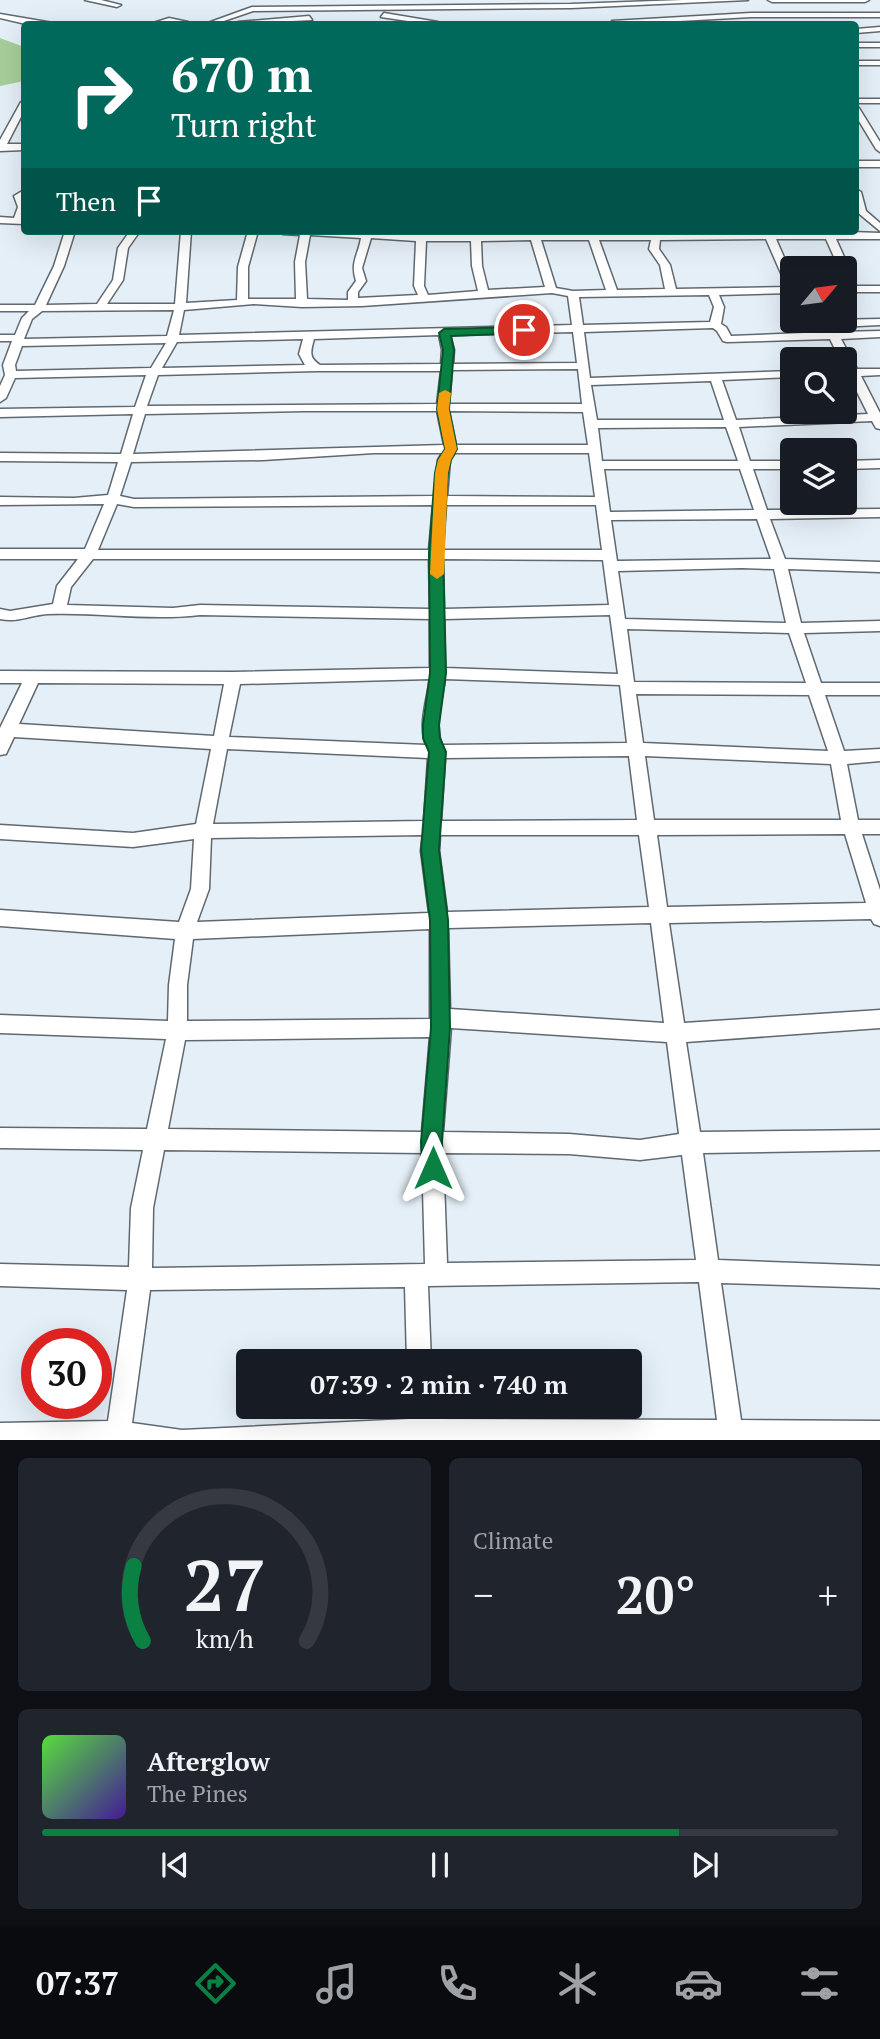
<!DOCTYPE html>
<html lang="en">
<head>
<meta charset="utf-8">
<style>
	:root { --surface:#171b24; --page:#20242c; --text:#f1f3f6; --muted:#9ea1a6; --line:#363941; --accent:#0b8043 }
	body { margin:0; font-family:"PT Serif",serif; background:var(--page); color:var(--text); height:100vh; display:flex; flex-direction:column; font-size:26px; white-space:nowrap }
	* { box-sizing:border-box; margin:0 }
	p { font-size:23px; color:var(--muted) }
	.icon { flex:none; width:38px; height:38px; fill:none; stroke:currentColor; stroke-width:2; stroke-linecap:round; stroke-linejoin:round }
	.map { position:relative; height:1440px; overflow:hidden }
	.sheet { display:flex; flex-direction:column; gap:18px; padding:18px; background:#0d0f14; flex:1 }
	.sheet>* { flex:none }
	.top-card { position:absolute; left:21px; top:21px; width:838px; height:214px; border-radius:7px; box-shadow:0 7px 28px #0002; background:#00695c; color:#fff; overflow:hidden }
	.needle { width:46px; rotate:61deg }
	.tools { position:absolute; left:780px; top:256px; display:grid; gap:14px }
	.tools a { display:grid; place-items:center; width:77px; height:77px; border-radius:7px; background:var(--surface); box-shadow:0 7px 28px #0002; font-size:35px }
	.speed { position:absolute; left:21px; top:1328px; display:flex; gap:14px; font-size:35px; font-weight:700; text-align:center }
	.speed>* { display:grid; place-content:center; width:91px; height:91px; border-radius:50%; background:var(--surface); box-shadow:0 7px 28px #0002; line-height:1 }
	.speed .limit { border:10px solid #d22; background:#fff; color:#111 }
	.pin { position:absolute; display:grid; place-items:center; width:60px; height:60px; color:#fff; margin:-30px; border:4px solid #fff; border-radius:50%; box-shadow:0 2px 7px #0007 }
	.me { position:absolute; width:77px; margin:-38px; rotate:0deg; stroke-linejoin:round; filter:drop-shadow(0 0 5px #0008) }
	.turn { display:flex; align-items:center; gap:24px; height:147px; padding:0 35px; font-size:32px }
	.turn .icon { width:91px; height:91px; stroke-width:2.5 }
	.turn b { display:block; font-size:49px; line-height:60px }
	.then { display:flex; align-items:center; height:66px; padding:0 35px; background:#0003; gap:14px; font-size:26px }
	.big { font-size:52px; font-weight:600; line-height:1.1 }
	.sheet .tile { flex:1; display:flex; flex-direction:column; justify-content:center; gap:10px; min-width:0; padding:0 24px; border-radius:10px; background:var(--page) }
	.sheet .dial { align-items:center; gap:0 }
	.dial svg { height:182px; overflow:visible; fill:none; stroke:var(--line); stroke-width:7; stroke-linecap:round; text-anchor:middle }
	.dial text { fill:var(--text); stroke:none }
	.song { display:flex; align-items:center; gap:21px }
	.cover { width:84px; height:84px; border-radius:10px; background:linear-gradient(135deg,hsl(110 70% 55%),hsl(260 70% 35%)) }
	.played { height:7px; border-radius:4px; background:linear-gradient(90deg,var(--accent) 80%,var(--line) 80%) }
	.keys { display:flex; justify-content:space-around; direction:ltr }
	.heat { display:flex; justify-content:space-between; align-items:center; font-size:38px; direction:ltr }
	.sheet .tiles { flex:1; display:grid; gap:18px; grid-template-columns:1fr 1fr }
	.tile:last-child { grid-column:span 2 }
	.trip { position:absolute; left:236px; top:1349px; width:406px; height:70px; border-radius:7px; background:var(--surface); box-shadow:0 7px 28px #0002; font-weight:600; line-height:70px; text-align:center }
	.tab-bar { display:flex; height:112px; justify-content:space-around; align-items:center; background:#090b0e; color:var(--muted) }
	.tab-bar .icon { width:49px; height:49px }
	.tab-bar .current { color:var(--accent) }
	.tab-bar b { font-size:32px; color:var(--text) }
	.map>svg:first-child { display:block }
	.green { fill:#a7ce9a }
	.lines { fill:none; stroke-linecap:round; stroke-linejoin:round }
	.minor-casing { stroke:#60696f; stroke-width:3 }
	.minor { fill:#fff; fill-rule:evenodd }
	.route { fill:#0b8043; stroke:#07532c; stroke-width:2 }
	.slow { fill:#f59e0b }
</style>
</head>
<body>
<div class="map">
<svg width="880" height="1441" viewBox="0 0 880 1441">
	<rect width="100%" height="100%" fill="#e5eff7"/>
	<path class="green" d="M0,38L24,47V81L0,86Z"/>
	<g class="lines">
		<g class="minor-casing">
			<path id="minor" d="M85,0H101L121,5L117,7Z
				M683,0H748L571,8L253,11L215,24H205L252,7L571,4Z
				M768,0H869L865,2H772Z
				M384,13L438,22L442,24H428L381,17Z
				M751,13H880V17H751L626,24H618L612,21Z
				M0,14L59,24H26L0,18Z
				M309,16L312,20L234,24L238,22Z
				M169,18L188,22L189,24H150Z
				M880,27V31L856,33V29Z
				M856,43H880V47H856Z
				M856,61H880V65H856Z
				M856,99H880V103H856Z
				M21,102H24V111L7,144H24V150L0,151V140Z
				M856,107L859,108L880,142V152L876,149L856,116Z
				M856,161H880V167H856Z
				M856,189L861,192L866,211L880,223V231L857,212Z
				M24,190V224L0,223V217L14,218L18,207L14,196Z
				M65,231H75L64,266L46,305L97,304L113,280L118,248L130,231H140L128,248L123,280L107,304H175L181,231H191L186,303L237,300L238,267L248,231H258L248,267V299H296L295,262L300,235L283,234L278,231L416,235V231H426V235H471V231H481V235H529L528,231H538L539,235L587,234L586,231H596L597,234H649L647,231H657L659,234H762L760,231H770L772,234L823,233L822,231L880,233V239H836L849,268L845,271V268H839L826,239H776L793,278V293L719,295L724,307L721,324L726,327L731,336L828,332L826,320L880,319V325L838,327L839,332L880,331V337L841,339L857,369H880V375L861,376L880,413V429L876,428L872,421L739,427L750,461H793V469H753L767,510L880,509V517L770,519L785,559L880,562V572L788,569L801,623L880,621V631L804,633L821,683H880V695H825L844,751L880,749V761L847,764L858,820H880V834H862L880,890V926L874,924L871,919L669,923L684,1023L880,1010V1028L686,1042L700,1132L880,1130V1150L703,1153L718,1260L880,1266V1288L721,1283L741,1420L880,1421V1441H0V1423L108,1421L127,1290L0,1286V1264L129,1267L131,1208L143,1150L0,1148V1128L147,1129L166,1039L0,1033V1015L168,1021L169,985L175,939L0,926V910L179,922L191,889L194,839L133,847L0,839V825L133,833L196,824L211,749L14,737L6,754L0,755V728L22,683H0V671L233,672L430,668V619L200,615C149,621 99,612 48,614C31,615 17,623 0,619V609L10,611L53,604L57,586L78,559H0V549H85L104,504L0,505V497L74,498L108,495L118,462L0,461V453L121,454L133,414L0,417V409L135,407L146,375L15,378L6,398L0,402V386L5,375L3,365L12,341H0V335H15L22,318L29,311H0V305H35L54,266ZM310,235L361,238C358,256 350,262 356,281L348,292V300L307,299L305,262ZM371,238L416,241L414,286L418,295L358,298V292L366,281L362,268ZM766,239L787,287L676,289L670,265L659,249L660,240ZM531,240L545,287L488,290L482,266L481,241ZM541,240H589L606,290L573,291L556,288ZM599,240H651L649,249L660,265L665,289L617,290ZM426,241H471L472,266L478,291L428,295L424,286ZM552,293L568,296L572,325L179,335L184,310L254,304L302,307L362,306ZM709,295L714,307L710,322L583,325L579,297ZM174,310L167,336L24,339L32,319L42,311ZM713,328L717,331L723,341L727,342L830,339L840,359H845V376H849L868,414L736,420L722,380L793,377V371L590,378L584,332ZM573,332L577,363L453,364L454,350L450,335ZM439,335L442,350L441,364L320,365C308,357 311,351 314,339ZM303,339L299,354L305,365L162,368L177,342ZM166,343L151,368L16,371L15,365L22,346ZM578,369L582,404H449L452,370ZM317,371H441L437,404L147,406L158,375ZM711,381L724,420H597L591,385ZM304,411H437L444,445L133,454L145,414ZM449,411L583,412L588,445H456ZM726,427L738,461H602L598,428ZM374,453H442L438,460L434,496L134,499L120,496L131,462L263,460ZM455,453H589L595,497L447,496L450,460ZM604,469H740L754,510L610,512ZM117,504L134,507L433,505L429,550H98ZM446,505H596L602,550H443ZM757,519L771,559L617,561L611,520ZM93,559H429L430,609L200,605L173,608L67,605L71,587ZM443,559L603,560L609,605L444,609ZM742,568L774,569L786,623L625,619L618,571ZM610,615L618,674L445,668L444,619ZM627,629L789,633L806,683L634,682ZM430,679C427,699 418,726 426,745L229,737L240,684ZM445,679L620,685L627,743L442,745C434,726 442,699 445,679ZM38,683L224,684L214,736L19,724ZM636,694L809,695L828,751L643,743ZM227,749L428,758L424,821L213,824ZM629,756L637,820L441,821L445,758ZM645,756L831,764L841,820H654ZM845,834L866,903L667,907L657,835ZM423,835L421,851L429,913L197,922L209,889L211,838ZM440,835H639L649,907L447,912L439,851ZM651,923L664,1023L450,1009L448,928ZM430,929V1019L187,1021V985L193,939ZM451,1028L667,1042L679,1134L640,1140L569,1134L443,1132ZM430,1037L422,1132L168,1129L185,1040ZM164,1150L422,1153L425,1264L152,1268L153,1208ZM443,1153L569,1154L640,1160L682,1155L696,1260L447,1263ZM699,1282L717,1420L433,1419V1407H409V1419L182,1430L132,1423L150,1290L405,1287L407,1362H431L428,1286Z
				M845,286H880V292H845Z
				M880,460V468L845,469V461Z"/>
		</g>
		<use href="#minor" class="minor"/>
	</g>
	<path class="route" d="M524,327L528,328V333L451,336L454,350L449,409L457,449L451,460L448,473L443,553L446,673L439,725L440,738L446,752L439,850L448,920L450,1028L442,1142L443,1168L440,1176L433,1179L425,1176L422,1168L421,1142L431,1028L430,920L421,850L429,752L423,738V725L430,673L429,553L435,473L438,460L445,449L437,409L443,350L439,333L444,329Z"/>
	<path class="slow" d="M445,390L451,393L449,409L457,449L451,460L448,473L444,574L437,579L430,574L435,473L438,460L445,449L437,409L439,393Z"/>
</svg>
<div class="tools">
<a><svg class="needle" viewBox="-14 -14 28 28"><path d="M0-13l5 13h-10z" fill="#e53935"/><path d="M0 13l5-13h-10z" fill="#9ea1a6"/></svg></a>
<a><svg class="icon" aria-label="search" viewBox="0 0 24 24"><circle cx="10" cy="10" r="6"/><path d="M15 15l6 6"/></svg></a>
<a><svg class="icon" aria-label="layers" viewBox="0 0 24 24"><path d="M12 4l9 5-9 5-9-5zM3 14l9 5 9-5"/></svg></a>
</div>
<div class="speed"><div class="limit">30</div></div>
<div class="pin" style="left:524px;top:330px;background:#d93025"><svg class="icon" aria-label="arrive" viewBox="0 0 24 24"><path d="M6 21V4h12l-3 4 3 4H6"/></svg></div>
<svg class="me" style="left:433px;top:1168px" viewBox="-20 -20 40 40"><path d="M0-17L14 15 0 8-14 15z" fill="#0b8043" stroke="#fff" stroke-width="4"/></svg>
<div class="trip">07:39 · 2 min · 740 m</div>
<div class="top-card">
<div class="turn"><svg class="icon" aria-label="right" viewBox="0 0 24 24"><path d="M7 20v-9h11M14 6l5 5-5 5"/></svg><div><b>670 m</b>Turn right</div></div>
<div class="then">Then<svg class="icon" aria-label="arrive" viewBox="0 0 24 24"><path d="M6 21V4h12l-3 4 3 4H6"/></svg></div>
</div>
</div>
<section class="sheet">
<div class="tiles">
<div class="tile dial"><svg viewBox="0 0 100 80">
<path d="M14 69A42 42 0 1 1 86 69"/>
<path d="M14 69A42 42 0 0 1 10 36" stroke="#0b8043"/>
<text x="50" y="56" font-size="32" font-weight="700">27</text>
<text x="50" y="72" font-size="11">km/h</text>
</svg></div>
<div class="tile"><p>Climate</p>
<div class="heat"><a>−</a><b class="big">20°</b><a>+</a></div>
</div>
<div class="tile">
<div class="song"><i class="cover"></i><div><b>Afterglow</b><p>The Pines</p></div></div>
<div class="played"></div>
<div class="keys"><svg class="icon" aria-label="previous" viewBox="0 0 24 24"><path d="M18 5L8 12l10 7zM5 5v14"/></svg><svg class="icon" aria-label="pause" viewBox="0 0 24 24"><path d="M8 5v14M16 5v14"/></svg><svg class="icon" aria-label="next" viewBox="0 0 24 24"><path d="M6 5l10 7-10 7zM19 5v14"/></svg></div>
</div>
</div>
</section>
<nav class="tab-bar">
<b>07:37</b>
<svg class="icon current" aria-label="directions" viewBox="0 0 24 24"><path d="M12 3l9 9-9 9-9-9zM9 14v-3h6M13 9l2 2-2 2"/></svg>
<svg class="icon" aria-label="music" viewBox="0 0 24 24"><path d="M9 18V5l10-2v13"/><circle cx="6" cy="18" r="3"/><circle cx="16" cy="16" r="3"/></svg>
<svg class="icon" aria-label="phone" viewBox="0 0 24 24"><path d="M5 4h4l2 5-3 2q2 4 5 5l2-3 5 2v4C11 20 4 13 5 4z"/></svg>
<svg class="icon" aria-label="climate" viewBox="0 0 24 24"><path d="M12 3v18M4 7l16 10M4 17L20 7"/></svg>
<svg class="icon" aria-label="car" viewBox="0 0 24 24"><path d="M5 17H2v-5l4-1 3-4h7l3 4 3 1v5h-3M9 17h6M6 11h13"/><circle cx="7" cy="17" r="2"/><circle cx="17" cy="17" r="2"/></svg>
<svg class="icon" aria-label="filters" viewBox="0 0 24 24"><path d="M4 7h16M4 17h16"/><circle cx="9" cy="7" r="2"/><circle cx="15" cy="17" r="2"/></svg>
</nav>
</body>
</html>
